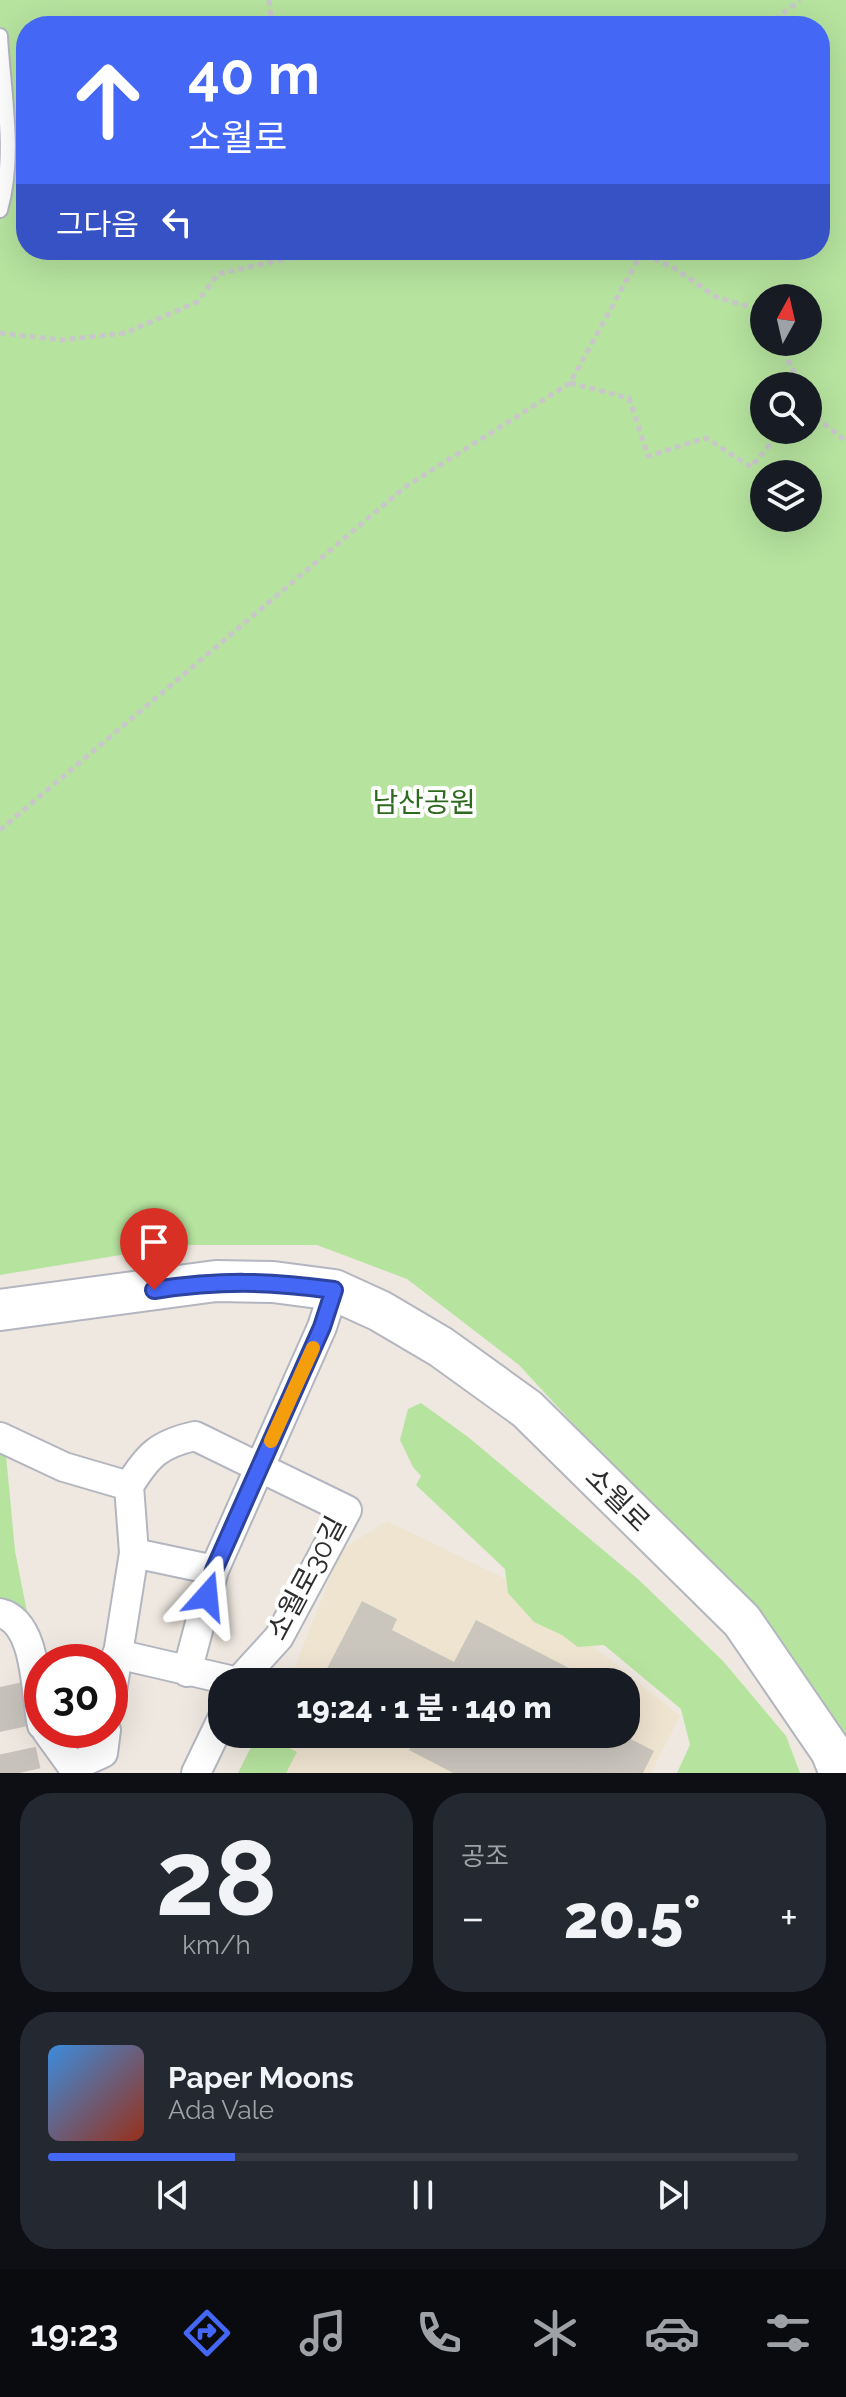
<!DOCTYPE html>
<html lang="ko">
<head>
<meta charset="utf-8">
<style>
	:root { --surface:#171b24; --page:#242831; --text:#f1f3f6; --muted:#9ea1a6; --line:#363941; --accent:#4467f6 }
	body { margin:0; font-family:Raleway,"Noto Sans KR",sans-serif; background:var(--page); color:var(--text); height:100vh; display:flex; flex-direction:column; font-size:30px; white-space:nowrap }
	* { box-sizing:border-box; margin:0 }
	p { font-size:26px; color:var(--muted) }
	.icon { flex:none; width:44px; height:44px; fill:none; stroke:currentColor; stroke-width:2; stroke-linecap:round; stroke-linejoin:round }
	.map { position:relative; height:1773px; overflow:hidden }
	.sheet { display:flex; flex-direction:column; gap:20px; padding:20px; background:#0d0f14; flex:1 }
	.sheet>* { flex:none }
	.banner { position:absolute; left:16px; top:16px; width:814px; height:244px; border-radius:32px; box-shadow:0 8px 32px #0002; background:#4467f6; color:#fff; overflow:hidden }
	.needle { width:52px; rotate:8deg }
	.tools { position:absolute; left:750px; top:284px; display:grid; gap:16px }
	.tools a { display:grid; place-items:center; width:72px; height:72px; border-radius:50%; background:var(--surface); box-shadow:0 8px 32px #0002; font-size:40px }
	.speed { position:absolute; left:24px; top:1644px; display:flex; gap:16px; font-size:40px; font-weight:700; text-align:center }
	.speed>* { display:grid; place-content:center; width:104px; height:104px; border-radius:50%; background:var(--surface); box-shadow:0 8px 32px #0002; line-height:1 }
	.speed .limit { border:12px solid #d22; background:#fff; color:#111 }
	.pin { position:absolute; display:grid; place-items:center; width:68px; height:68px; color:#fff; margin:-82px -34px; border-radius:50% 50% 50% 0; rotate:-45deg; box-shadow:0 0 8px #0007 }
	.pin .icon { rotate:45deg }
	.me { position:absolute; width:88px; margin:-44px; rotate:18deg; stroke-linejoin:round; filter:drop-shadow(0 0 6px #0008) }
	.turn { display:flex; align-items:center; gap:28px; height:168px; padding:0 40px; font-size:36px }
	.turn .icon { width:104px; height:104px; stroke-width:2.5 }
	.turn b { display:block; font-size:56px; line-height:68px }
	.then { display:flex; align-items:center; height:76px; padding:0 40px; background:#0003; gap:16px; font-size:30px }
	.big { font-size:60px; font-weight:800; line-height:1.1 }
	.sheet .tile { flex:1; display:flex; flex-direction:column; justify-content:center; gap:12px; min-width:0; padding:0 28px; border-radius:32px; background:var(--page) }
	.sheet .dial { align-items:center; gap:0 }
	.dial b { font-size:104px; line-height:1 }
	.song { display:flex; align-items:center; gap:24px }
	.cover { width:96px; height:96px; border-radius:12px; background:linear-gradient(135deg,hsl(210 70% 55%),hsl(10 70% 35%)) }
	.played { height:8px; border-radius:4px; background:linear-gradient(90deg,var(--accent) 25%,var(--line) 25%) }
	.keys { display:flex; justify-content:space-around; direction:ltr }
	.heat { display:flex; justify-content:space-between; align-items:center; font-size:44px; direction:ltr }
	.sheet .tiles { flex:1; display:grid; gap:20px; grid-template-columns:1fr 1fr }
	.tile:last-child { grid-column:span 2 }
	.trip { position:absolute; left:208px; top:1668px; width:432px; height:80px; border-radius:32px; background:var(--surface); box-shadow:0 8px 32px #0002; font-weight:800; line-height:80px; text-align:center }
	.menu { display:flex; height:128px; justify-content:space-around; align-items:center; background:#090b0e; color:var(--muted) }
	.menu .icon { width:56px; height:56px }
	.menu .current { color:var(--accent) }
	.menu b { font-size:36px; color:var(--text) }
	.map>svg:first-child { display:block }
	.education { fill:#efe4d0 }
	.green { fill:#b6e39e; fill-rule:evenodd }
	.building { fill:#cac6be }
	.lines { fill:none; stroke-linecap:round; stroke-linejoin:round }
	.primary-tunnel { stroke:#c7c3bc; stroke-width:44; stroke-dasharray:44 22; stroke-linecap:butt }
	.service-casing { stroke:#b3b6c0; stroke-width:18 }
	.minor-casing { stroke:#b3b6c0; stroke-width:32 }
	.secondary-casing { stroke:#b3b6c0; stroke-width:44 }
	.path { stroke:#c8c8c8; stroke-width:5; stroke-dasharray:6 4; stroke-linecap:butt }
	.service { stroke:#fff; stroke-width:14 }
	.minor { stroke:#fff; stroke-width:28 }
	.secondary { stroke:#fff; stroke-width:40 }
	.route-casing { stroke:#2c43a0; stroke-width:20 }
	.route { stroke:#4467f6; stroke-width:14 }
	.slow { stroke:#f59e0b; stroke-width:14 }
	.labels { text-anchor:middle; stroke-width:8; stroke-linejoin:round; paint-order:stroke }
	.park-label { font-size:28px; fill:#2d6a1d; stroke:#fff }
	.street-label { font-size:28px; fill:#2d2d2d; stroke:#fff }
</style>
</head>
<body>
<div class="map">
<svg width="846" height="1773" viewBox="0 0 846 1773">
	<rect width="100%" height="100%" fill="#eee8e0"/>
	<path class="education" d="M387,1521L516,1584L680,1716L651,1773H252L268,1734H626V1682H289L341,1550Z"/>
	<path class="green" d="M0,0H846V1764L746,1611L519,1365L407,1279L317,1245H181L0,1275ZM26,26H820V250H26ZM764,298H808V342H764ZM764,386H808V430H764ZM764,474H808V518H764Z
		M421,1403L468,1437L639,1580L723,1661L786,1736L800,1773H677L690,1745L681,1709L604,1645L578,1647L562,1635L534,1622L508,1593L505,1569L416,1485L421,1476L413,1467L400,1440L408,1409Z
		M0,1450L6,1455L15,1551L27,1612L0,1599Z
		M262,1734L297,1752L286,1773H238L250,1749Z"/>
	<path class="building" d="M362,1601L397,1619L392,1630L454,1662L476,1620L596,1682H320Z
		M417,1734H595L614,1744L621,1734L654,1751L643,1773H453L409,1750Z"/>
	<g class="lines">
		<path class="primary-tunnel" d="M0,1687L19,1773"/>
		<g class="service-casing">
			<path id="service" d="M0,36C3,92 16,155 0,210"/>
		</g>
		<g class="minor-casing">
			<path id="minor" d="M0,1437L64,1467L129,1486L134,1553L110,1704
				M129,1486C148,1455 159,1444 195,1436L347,1510L279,1637L238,1682
				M134,1553L214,1570
				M0,1613C38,1622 35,1694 42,1725
				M117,1654L238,1682
				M187,1672L214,1570L322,1327L334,1290
				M46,1730L77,1773
				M72,1767L103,1753L106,1730
				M196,1773L222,1719"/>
		</g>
		<g class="secondary-casing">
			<path id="secondary" d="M0,1310L216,1281L273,1282L334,1290L380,1311L441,1347L527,1409L742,1621L831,1751L840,1773"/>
		</g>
		<path class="path" d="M269,0L272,26
			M767,26L800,0
			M636,250L674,268L716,297L764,311
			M0,333L62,340L125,333L197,302L218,274L326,250
			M778,342L795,374L798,386
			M570,383L629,398L648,456L706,438L751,467L782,430
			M808,411L846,441
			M0,830L405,487L570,383L643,250"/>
		<use href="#service" class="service"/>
		<use href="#minor" class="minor"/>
		<use href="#secondary" class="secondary"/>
	</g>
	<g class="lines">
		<g class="route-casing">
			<path id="route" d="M154,1290C222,1280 266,1281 334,1290L322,1327L214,1570L207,1596"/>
		</g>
		<use href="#route" class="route"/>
		<path class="slow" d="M271,1441L313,1348"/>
	</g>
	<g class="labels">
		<g class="park-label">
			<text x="424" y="812">남산공원</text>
		</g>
		<g class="street-label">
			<text transform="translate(618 1499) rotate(45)" y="10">소월로</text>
			<text transform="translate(306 1578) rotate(-62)" y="10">소월로30길</text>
		</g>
	</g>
</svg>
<div class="tools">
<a><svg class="needle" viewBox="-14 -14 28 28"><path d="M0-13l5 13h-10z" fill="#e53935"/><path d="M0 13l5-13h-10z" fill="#9ea1a6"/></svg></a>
<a><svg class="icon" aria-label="search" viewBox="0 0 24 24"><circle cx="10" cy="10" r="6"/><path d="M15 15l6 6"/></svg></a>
<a><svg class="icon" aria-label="layers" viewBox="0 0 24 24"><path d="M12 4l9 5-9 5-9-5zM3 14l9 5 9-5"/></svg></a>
</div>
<div class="speed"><div class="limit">30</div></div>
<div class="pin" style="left:154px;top:1290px;background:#d93025"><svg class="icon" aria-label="arrive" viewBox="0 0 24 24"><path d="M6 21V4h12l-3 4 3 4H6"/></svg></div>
<svg class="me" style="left:207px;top:1596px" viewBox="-20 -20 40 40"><path d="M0-17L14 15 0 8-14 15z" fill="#4467f6" stroke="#fff" stroke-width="4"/></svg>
<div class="trip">19:24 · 1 분 · 140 m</div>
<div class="banner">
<div class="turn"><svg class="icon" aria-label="ahead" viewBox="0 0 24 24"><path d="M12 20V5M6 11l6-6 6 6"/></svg><div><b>40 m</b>소월로</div></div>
<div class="then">그다음<svg class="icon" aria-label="left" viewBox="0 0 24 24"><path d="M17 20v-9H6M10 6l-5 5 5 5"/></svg></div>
</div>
</div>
<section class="sheet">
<div class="tiles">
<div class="tile dial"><b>28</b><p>km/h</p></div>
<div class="tile"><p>공조</p>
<div class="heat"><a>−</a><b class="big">20.5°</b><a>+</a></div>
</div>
<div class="tile">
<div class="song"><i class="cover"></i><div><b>Paper Moons</b><p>Ada Vale</p></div></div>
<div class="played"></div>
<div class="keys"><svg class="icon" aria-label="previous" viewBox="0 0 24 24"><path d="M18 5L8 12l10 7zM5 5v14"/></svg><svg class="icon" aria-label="pause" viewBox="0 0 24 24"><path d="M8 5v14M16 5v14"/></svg><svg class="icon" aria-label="next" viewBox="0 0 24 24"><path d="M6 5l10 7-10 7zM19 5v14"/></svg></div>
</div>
</div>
</section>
<nav class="menu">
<b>19:23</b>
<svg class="icon current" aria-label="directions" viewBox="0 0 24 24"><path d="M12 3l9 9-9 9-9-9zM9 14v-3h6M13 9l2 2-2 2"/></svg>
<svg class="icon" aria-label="music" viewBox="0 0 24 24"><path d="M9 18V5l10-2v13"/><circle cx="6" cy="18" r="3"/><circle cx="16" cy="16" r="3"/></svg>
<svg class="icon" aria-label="phone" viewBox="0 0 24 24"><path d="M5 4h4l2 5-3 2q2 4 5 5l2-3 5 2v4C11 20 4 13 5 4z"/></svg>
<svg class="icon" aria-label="climate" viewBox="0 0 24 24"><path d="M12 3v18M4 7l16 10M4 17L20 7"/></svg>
<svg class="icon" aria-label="car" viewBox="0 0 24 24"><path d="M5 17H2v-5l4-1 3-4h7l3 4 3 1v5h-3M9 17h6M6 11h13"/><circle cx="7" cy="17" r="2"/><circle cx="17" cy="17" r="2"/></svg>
<svg class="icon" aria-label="filters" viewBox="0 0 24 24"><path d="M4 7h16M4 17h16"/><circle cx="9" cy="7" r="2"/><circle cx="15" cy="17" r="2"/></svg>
</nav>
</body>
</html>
